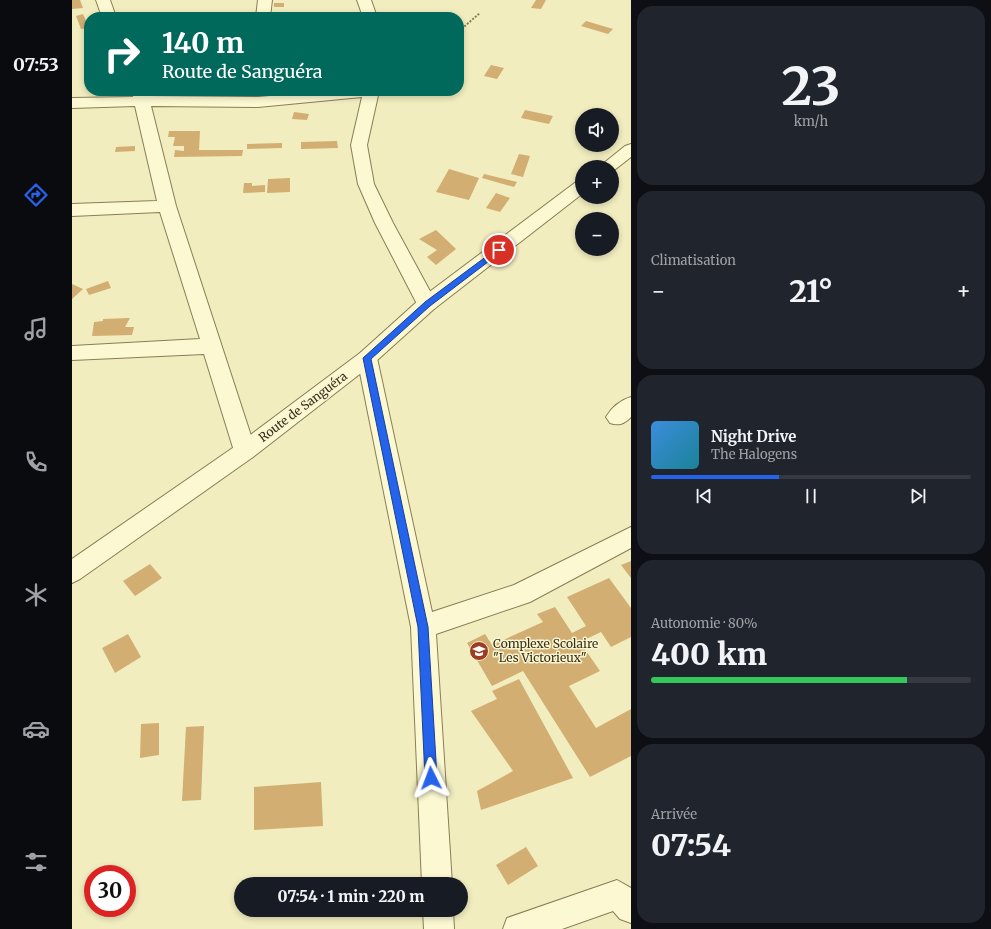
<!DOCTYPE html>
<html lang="fr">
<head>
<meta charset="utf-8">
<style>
	:root { --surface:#171b24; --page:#20242c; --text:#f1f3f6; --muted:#9ea1a6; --line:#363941; --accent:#2563eb }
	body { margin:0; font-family:Merriweather,serif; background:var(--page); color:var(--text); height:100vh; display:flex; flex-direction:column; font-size:15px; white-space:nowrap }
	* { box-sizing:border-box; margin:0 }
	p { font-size:13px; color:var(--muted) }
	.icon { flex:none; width:22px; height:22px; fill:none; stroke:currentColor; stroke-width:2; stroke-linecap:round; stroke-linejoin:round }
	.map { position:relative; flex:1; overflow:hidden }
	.panel { display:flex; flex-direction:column; gap:6px; padding:6px; background:#0d0f14; width:360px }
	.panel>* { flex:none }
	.guide { position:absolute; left:12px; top:12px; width:380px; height:84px; border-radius:16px; box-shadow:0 2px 6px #0003; background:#00695c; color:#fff; overflow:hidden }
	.tools { position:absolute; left:503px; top:108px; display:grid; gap:8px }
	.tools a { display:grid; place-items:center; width:44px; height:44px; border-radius:50%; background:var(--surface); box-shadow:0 2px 6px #0003; font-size:20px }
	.speed { position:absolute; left:12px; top:865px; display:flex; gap:8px; font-size:20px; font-weight:700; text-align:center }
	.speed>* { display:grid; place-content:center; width:52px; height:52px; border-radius:50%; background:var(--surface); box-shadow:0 2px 6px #0003; line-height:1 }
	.speed .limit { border:6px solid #d22; background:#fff; color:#111 }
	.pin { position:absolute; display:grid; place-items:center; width:34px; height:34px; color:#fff; margin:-17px; border:2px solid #fff; border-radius:50%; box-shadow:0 1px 4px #0007 }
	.me { position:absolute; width:44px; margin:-22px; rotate:357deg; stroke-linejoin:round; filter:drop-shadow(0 0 3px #0008) }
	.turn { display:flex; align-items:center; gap:14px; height:84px; padding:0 12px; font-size:18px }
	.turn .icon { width:52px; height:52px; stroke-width:2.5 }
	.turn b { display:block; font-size:28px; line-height:34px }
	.big { font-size:30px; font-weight:800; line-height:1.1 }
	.panel .tile { flex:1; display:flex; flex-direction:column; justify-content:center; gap:6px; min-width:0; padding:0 14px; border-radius:16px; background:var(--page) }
	.panel .dial { align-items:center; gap:0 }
	.dial b { font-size:52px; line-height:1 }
	.song { display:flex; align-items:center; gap:12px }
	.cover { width:48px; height:48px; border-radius:6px; background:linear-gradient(135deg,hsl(210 70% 55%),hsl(190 70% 35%)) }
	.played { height:4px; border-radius:2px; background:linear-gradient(90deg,var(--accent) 40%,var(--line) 40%) }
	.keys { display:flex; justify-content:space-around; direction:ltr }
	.heat { display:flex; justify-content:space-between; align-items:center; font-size:22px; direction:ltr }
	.charge { height:6px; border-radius:3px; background:linear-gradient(90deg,#34c759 80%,var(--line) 0) }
	.trip { position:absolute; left:162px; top:877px; width:234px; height:40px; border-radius:20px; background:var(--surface); box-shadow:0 2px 6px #0003; font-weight:800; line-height:40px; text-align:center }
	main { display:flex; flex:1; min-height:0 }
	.dock { display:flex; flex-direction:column; width:72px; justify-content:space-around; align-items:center; background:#090b0e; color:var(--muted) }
	.dock .icon { width:28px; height:28px }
	.dock .active { color:var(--accent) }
	.dock b { font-size:18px; color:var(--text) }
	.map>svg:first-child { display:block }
	.building { fill:#d2ae72 }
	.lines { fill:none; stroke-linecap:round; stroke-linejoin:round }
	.minor-casing { stroke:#8b7d56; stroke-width:2 }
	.tertiary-casing { stroke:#8b7d56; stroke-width:2 }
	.path { stroke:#8b7d56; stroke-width:2; stroke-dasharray:2 1.5; stroke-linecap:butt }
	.minor { fill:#fbf8d2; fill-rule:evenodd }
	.tertiary { fill:#fbf8d2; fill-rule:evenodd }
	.route { fill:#2563eb; stroke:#184099 }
	.labels { text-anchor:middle; stroke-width:3; stroke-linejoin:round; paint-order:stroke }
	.street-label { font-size:12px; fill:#39301c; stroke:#f8f5cf }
	.poi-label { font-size:12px; fill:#39301c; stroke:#f8f5cf; text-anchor:start }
</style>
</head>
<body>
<main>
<nav class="dock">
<b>07:53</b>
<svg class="icon active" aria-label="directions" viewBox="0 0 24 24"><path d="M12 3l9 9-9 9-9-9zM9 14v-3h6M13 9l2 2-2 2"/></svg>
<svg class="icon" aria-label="music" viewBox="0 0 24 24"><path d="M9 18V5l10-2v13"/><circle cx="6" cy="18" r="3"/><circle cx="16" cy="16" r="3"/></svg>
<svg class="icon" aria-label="phone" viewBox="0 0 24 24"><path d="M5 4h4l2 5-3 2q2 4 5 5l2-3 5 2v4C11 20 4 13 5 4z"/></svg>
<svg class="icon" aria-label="climate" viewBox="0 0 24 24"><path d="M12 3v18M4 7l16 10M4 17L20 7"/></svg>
<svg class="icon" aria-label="car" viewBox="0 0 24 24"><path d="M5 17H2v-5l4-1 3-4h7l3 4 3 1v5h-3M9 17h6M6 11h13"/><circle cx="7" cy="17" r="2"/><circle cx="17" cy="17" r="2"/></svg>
<svg class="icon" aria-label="filters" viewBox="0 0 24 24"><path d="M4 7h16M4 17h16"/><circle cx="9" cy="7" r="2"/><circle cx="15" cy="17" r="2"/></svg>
</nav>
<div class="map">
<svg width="559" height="929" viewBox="0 0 559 929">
	<rect width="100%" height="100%" fill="#f1edbf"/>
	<path class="building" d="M0,0H8L11,8L0,9Z
		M464,0H474L469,9L459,8Z
		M202,3H212V7H202Z
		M11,14L17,28L9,29L4,16Z
		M514,21L541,29L536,34L509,26Z
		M419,65L432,68L425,79L412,76Z
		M453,110L481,116L477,124L449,118Z
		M222,112L237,114L235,120L220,119Z
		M97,131H128L127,150H171L170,156L102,157L103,150L112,151V146H101L103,137H96Z
		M265,141L266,148L229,149V142Z
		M210,143V148L175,149V144Z
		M63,146V151L43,152L44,147Z
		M447,154L458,156L451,177L439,174Z
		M377,169L407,178L397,200L364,192Z
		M412,174L445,182L442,187L410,178Z
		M218,178V192L195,193L196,179Z
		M172,183H180V186L193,185V192L171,193Z
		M424,193L438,198L428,212L414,208Z
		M364,230L384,249L364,265L355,257L365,250L347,239Z
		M36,281L39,288L17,295L14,289Z
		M0,284L11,289L0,299Z
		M58,318L53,327H62L60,335L20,336L22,322L31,321V319Z
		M559,561V578L549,565Z
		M78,564L90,578L63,596L51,581Z
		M537,578L559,608V637L539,647L529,632L508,642L528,671L497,686L524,728L559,709V756L518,777L451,671L420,686L395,643L413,634L420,645L471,622L465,614L483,607L500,633L514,626L495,597Z
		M56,634L69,657L43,673L30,648Z
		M447,679L501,778L409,810L405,791L441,771L399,711L425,699L420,691Z
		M87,723V755L68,758L69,724Z
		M132,726L129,800L110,801L114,727Z
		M249,782L251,826L182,830V787Z
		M454,847L466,866L436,885L424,865Z
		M216,877L263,879V884H216Z"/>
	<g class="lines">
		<g class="minor-casing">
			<path id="minor" d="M24,0H38L44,17H30Z
				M186,0H200L198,17H184Z
				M285,0H299L305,17H291Z
				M59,91H75L76,96L186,97L258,91H307L295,145L302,184L321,223L365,304L362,309L355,311L348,309L345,304L303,223L286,184L279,145L290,97L186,107L79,106L104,206L184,451L181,457L173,460L165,457L162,451L132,354L0,360V346L128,339L88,212L0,216V204L85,201L63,106L0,108V98L61,97Z
				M295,351L302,353L305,358L360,612L442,585L559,527V548L458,602L364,634L380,884H350L339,627L285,358L288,353Z
				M559,397V417C552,424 547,426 538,423L534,417C540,407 549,400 559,397Z
				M545,880L559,888V923L548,919L541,911L490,929H431L435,918Z
				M351,910H381L382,929H352Z"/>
		</g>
		<g class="tertiary-casing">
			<path id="tertiary" d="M559,144V157L541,171L540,167H527L553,146Z
				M510,181V194L362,309L302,363L181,457L8,579L0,583V559L165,445L288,353L348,299L504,182Z"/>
		</g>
		<path class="path" d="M387,31L408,13"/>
		<use href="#minor" class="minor"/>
		<use href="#tertiary" class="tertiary"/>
	</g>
	<path class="route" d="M427,247L431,250L429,252L358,306L299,359L356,627L365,778L363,782L359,784L355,782L353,778L346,627L291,358L353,302Z"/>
	<defs>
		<g id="school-disc" transform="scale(1)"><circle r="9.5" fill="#9e3c22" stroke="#f8f5cf"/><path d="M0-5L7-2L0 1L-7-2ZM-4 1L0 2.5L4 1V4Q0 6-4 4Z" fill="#fff"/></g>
	</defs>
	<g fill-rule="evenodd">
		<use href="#school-disc" x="407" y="651"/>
	</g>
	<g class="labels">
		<g class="street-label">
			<text transform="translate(231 407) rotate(-37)" y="4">Route de Sanguéra</text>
		</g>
		<g class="poi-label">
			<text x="421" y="648">Complexe Scolaire<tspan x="421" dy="14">"Les Victorieux"</tspan></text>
		</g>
	</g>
</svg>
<div class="tools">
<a><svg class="icon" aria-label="sound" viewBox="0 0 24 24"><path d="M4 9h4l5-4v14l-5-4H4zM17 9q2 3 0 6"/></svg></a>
<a>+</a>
<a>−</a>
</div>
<div class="speed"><div class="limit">30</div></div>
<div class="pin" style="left:427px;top:250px;background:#d93025"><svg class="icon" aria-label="arrive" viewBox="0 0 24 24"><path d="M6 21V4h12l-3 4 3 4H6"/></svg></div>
<svg class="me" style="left:359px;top:778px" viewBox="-20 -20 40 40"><path d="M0-17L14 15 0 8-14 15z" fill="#2563eb" stroke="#fff" stroke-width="4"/></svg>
<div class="trip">07:54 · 1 min · 220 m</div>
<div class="guide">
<div class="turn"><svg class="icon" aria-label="right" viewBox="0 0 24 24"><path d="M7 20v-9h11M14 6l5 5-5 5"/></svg><div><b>140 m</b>Route de Sanguéra</div></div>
</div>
</div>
<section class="panel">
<div class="tile dial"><b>23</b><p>km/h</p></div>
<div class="tile"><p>Climatisation</p>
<div class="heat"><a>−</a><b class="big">21°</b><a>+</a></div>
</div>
<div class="tile">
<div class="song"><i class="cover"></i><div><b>Night Drive</b><p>The Halogens</p></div></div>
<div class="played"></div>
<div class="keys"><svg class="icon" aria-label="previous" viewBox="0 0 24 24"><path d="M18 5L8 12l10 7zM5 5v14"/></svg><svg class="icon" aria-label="pause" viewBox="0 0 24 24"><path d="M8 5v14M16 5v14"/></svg><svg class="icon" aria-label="next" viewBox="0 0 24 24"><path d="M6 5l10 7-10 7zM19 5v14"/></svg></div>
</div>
<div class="tile"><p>Autonomie · 80%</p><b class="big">400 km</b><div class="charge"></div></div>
<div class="tile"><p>Arrivée</p><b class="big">07:54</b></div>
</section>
</main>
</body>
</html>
